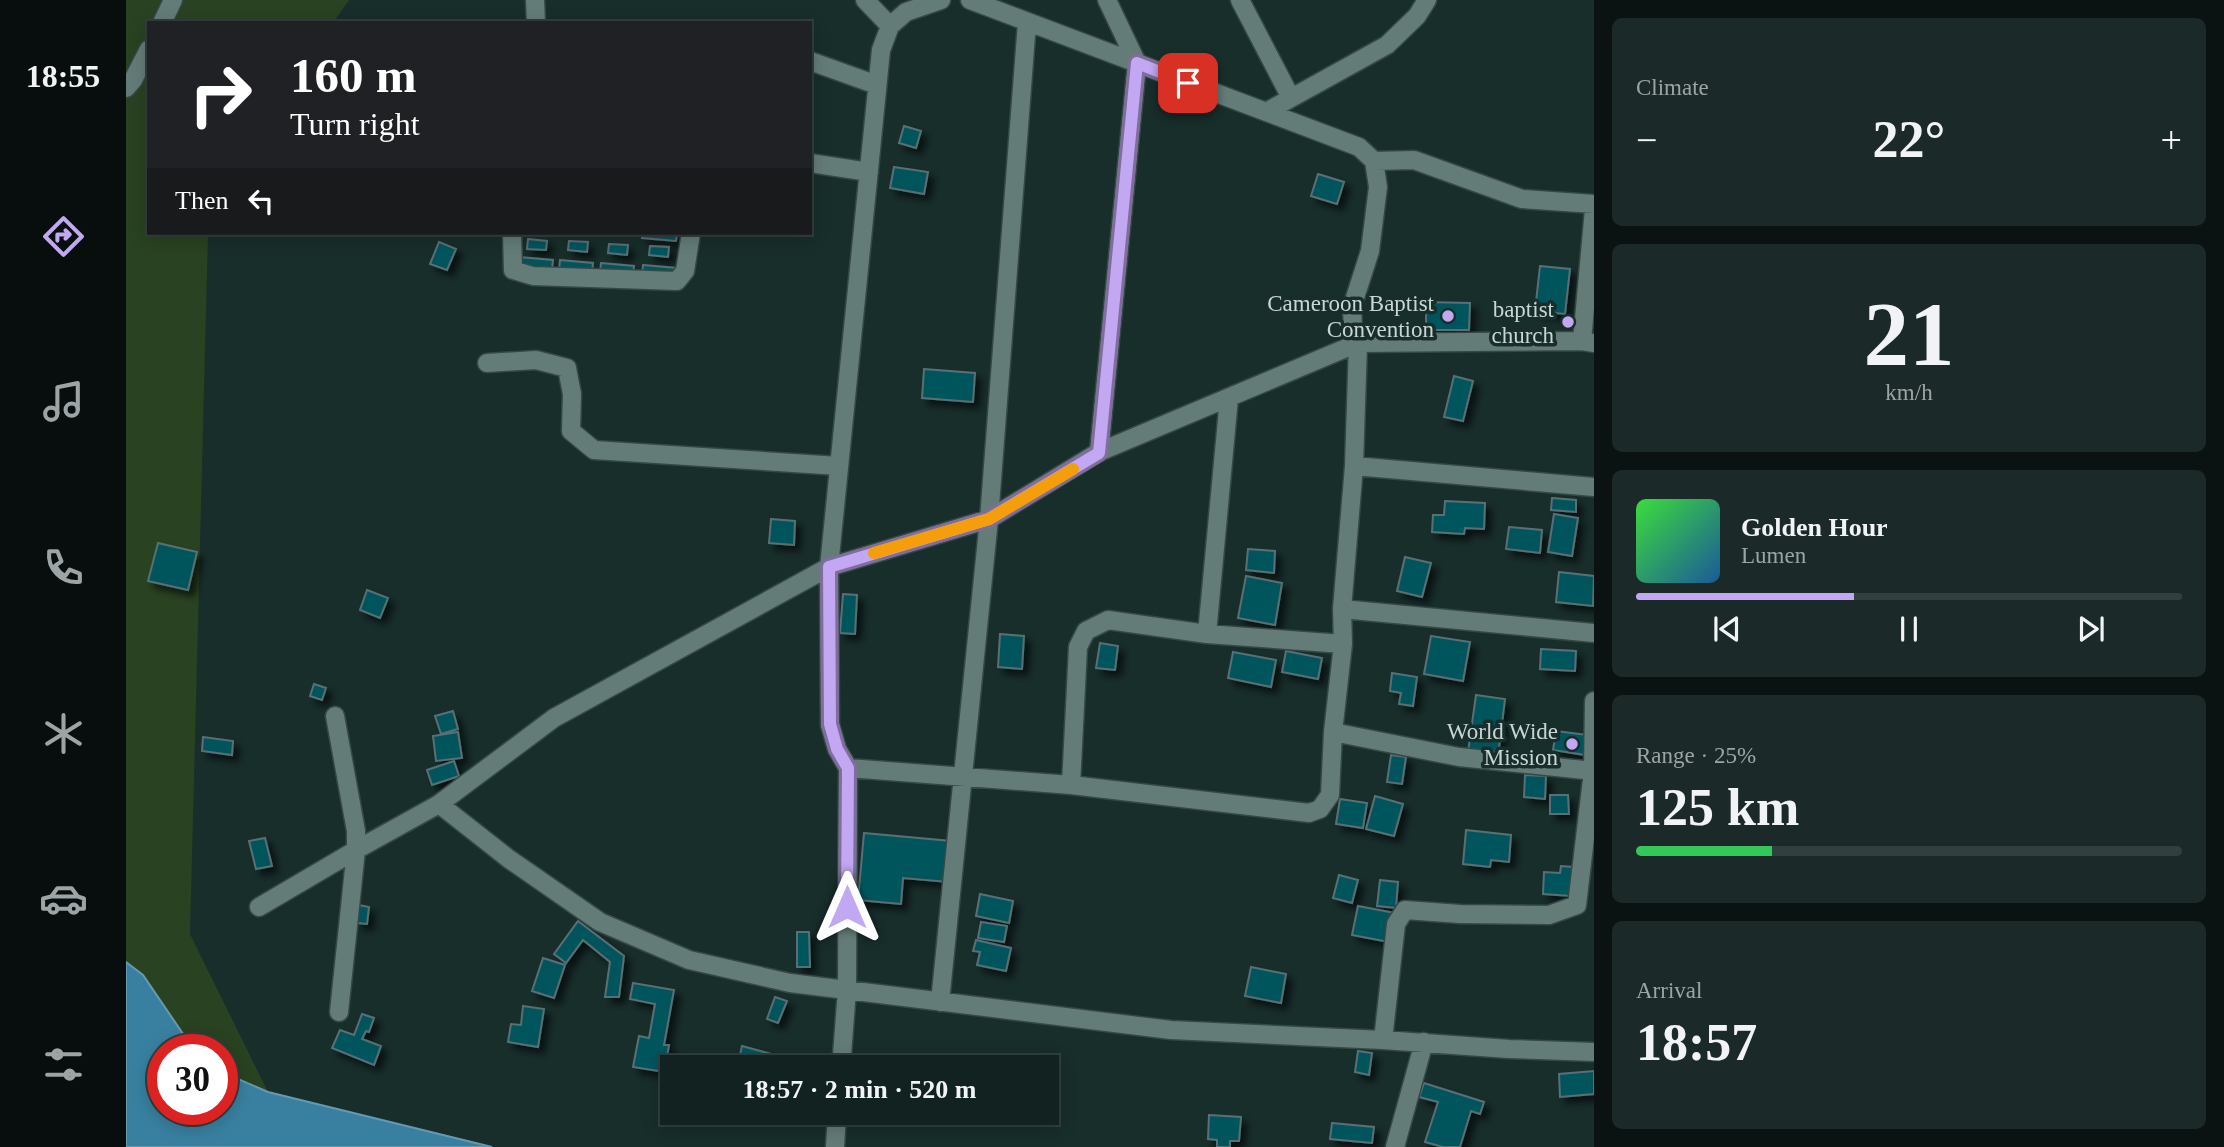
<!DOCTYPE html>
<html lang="en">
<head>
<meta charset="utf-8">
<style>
	:root { --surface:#122220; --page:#1b2a29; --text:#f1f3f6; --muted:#9ca4a5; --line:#313f3e; --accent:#c2a7f2 }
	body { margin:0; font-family:"Times New Roman",serif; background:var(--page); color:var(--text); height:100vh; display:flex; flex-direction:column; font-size:26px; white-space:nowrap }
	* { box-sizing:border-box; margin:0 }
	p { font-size:23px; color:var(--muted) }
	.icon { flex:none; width:38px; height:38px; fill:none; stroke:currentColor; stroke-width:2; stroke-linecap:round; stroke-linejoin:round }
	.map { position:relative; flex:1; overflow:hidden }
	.drawer { display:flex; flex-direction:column; gap:18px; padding:18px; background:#0a1312; width:630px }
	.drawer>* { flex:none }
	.top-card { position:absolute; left:21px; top:21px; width:665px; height:214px; border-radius:0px; box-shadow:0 4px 18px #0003,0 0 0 2px var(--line); background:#202124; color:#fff; overflow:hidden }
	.speed { position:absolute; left:21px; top:1034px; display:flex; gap:14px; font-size:35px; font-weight:700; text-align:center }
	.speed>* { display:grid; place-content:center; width:91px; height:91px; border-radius:50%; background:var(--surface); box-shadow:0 4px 18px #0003,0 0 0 2px var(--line); line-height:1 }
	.speed .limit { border:10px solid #d22; background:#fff; color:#111 }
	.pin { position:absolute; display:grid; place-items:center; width:60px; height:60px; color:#fff; margin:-30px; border-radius:14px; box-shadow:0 4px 10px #0006 }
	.me { position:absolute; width:77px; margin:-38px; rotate:0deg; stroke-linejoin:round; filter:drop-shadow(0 0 5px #0008) }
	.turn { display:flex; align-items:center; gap:24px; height:147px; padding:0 28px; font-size:32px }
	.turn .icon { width:91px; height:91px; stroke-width:2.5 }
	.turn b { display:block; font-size:49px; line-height:60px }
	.then { display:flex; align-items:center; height:66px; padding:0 28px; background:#0003; gap:14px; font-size:26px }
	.big { font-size:52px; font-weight:700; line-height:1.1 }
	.drawer .widget { flex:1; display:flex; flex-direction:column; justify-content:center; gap:10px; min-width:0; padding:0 24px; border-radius:10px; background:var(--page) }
	.drawer .dial { align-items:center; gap:0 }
	.dial b { font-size:91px; line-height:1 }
	.song { display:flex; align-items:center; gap:21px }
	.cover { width:84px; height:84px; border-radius:10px; background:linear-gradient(135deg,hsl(120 70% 55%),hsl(210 70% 35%)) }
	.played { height:7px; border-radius:4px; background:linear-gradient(90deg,var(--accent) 40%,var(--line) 40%) }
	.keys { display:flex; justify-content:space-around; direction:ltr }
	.heat { display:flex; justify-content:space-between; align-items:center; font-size:38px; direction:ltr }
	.charge { height:10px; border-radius:5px; background:linear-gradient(90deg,#34c759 25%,var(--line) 0) }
	.trip { position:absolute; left:534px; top:1055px; width:399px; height:70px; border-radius:0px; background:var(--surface); box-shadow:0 4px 18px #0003,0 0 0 2px var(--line); font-weight:700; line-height:70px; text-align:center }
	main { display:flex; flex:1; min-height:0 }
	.tab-bar { display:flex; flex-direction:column; width:126px; justify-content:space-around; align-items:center; background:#070e0d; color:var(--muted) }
	.tab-bar .icon { width:49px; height:49px }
	.tab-bar .current { color:var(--accent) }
	.tab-bar b { font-size:32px; color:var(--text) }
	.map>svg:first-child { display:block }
	.green { fill:#294221 }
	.water { fill:#3980a0; stroke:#649ab0; stroke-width:2 }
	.building { fill:#04545d; stroke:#587074; stroke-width:2; filter:url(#shadow) }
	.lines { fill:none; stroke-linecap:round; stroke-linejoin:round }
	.minor-casing { stroke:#364845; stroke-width:21 }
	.minor { stroke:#647c78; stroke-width:18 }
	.route-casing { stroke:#7e6d9d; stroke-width:18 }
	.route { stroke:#c2a7f2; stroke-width:12 }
	.slow { stroke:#f59e0b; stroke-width:12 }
	.poi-dot { fill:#c2a7f2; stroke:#182e2b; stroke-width:2.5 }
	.labels { text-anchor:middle; stroke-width:7; stroke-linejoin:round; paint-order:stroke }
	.poi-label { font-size:23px; fill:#c9d6d4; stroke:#182e2b; text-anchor:end }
</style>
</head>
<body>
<main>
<nav class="tab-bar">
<b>18:55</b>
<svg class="icon current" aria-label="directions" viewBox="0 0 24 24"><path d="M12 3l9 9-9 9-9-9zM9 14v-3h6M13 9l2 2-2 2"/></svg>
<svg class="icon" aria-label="music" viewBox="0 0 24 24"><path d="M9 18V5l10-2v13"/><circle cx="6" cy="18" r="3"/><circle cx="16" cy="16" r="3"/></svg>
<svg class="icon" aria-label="phone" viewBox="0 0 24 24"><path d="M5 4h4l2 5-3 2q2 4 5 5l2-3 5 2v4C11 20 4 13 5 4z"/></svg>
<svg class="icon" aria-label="climate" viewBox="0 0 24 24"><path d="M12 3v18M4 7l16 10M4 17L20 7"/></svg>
<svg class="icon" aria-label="car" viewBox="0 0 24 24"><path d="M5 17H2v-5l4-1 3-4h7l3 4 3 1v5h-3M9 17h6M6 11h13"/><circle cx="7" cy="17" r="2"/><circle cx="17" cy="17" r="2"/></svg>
<svg class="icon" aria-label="filters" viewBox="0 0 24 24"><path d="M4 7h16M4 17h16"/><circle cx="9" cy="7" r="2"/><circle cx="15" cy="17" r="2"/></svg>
</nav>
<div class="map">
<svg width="1468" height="1147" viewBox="0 0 1468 1147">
	<defs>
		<filter id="shadow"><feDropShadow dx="6" dy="6" stdDeviation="3.5" flood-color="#0009"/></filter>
	</defs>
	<rect width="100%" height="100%" fill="#182e2b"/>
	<path class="green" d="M0,0H223L207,23H23V233H82L64,934L142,1092L96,1072V1050H68L17,976L0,962Z"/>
	<path class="water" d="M0,962L17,975L68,1050H37V1110H96V1072L142,1092L366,1147H0Z"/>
	<path class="building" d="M778,126L795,131L790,148L773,143Z
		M768,167L802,172L798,194L764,188Z
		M1192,174L1218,182L1211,204L1185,196Z
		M517,233H551L550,241L516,238Z
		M402,239L421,241L420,250L401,249Z
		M443,241L462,242L461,252L442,250Z
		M313,242L330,249L321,270L304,264Z
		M483,244L502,245L501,255L482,253Z
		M524,246L543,247L542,257L523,255Z
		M393,257L427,260L426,270L392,267Z
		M434,260L467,263L466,273L433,270Z
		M475,263L508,266L507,276L474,273Z
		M517,265L551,268L550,278L516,276Z
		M1414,266L1444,269L1439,314L1409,311Z
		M1300,302L1344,303L1343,330H1300Z
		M798,369L849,373L847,402L796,398Z
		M1328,376L1347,381L1337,421L1318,417Z
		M1426,498L1450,500V512L1425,510Z
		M1319,501L1359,503L1358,529L1339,528L1338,534L1306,532L1307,515H1318Z
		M1428,514L1452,518L1446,556L1422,552Z
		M645,519L669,521L668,545L643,543Z
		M1383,527L1416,530L1414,553L1380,549Z
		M32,543L71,552L62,590L22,581Z
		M1122,549L1149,551L1148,573L1120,570Z
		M1279,557L1305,563L1296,597L1271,591Z
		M1433,572L1468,576L1467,606L1430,602Z
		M1120,576L1156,583L1149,625L1112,618Z
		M241,590L262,598L254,618L234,610Z
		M717,594L731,595L729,634L714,633Z
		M874,634L898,636L896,669L872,667Z
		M1305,636L1344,642L1337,681L1298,674Z
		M974,643L992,646L989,670L970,668Z
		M1415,649L1450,651L1449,671L1414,669Z
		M1160,651L1196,658L1192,679L1156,672Z
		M1107,652L1150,660L1145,687L1102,678Z
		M1266,673L1291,677L1287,706L1273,704L1275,693L1264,691Z
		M188,684L200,688L196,700L184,696Z
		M1350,695L1379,699L1372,756L1342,752Z
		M327,711L332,729L315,734L309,716Z
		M1430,731L1462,735L1459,755L1427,750Z
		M332,732L336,758L310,761L307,736Z
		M77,737L107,741L106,755L76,751Z
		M1265,755L1280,757L1276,784L1261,782Z
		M328,761L333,776L306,785L301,770Z
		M1399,775L1420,776L1419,799L1398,797Z
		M1424,795H1442L1443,814H1424Z
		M1249,796L1277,804L1268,836L1240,829Z
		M1214,799L1241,803L1237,828L1210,824Z
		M1340,830L1385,835L1383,862L1365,860L1364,867L1337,864Z
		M738,833L825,841L822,882L777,878L775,904L732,900Z
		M139,838L146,866L130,869L123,841Z
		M1435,866L1447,867L1445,896L1417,894L1418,872L1434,873Z
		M1213,875L1232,880L1226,903L1207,898Z
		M1254,880L1272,882L1270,908L1251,906Z
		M854,894L887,901L883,923L850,916Z
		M233,905L243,907L241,924L231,923Z
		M1232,906L1269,913L1263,942L1226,935Z
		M452,921L498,956L493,997H479L484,962L457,940L440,963L428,954Z
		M855,922L881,926L878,942L852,938Z
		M671,932H683L684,967H671Z
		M850,940L885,948L880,971L851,965L854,952L847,951Z
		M417,958L439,965L428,998L406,991Z
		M1125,967L1160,974L1155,1003L1119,996Z
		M507,983L548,990L538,1045H543L539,1068L534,1067L533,1071L507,1067L513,1036L523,1038L529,1004L504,999Z
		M649,997L661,1001L652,1023L641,1019Z
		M397,1006L418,1009L412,1047L382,1042L385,1024L395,1025Z
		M236,1014L248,1018L243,1032L240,1031L236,1039L255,1046L248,1065L206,1048L214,1030L228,1035Z
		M616,1046L649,1055L646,1068H611Z
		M1232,1051L1246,1053L1243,1075L1229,1072Z
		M1468,1071V1094L1434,1097L1433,1074Z
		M1298,1083L1358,1102L1354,1114L1345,1111L1334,1147H1317L1299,1142L1312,1102L1293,1097Z
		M1083,1115L1115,1117L1113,1141H1104V1147H1091V1140L1082,1139Z
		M1206,1123L1248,1127L1246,1143L1204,1139Z"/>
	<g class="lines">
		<g class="minor-casing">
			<path id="minor" d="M409,0L410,23
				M739,0L764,26
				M815,0L780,12L764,26L755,50L703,567L428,718L313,804L383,859L474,922L563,960L664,983L1045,1030L1257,1040L1383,1049L1468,1052
				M844,0L1233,147L1248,161L1252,187L1244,251L1226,307L1227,330L1232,343L1228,466L1216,609L1217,644L1207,732L1204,795L1194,809L1183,813L945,785L722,768L711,749L704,725L703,567L863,519L973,452L1232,343L1456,341L1468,343
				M1114,0L1165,98
				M36,23L47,0
				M684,61L751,85
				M0,88L7,80L23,49
				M1140,112L1261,45L1291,16L1301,0
				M1248,161L1288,160L1396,199L1468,204
				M684,163L743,172
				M386,233L387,270L407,276L551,281L559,271L565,233
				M1456,341L1468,209
				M361,363L410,360L441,368L446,394L445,431L468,450L713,466
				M973,452L1011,63L981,0
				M1228,466L1468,487
				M1216,609L1468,633
				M1081,634L1103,398
				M209,716L230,831V850L313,804
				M1207,732L1333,757L1468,771
				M945,785L952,647L960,631L982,620L1081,634L1217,644
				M133,907L230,850
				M814,1002L863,519L901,22
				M213,1012L230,850
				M1257,1040L1270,924L1279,910L1334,914L1423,915L1451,905L1467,771L1468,701
				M715,1068L721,990L722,768
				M709,1147L711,1113
				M1269,1147L1298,1042"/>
		</g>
		<use href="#minor" class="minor"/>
	</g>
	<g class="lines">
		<g class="route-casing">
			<path id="route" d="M721,907L722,768L711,749L704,724L703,567L863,519L973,453L1011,63L1062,83"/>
		</g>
		<use href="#route" class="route"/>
		<path class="slow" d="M748,553L863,519L947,469"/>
	</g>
	<g class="poi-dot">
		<circle cx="1322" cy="316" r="7"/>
		<circle cx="1442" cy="322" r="7"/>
		<circle cx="1446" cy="744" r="7"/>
	</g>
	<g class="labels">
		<g class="poi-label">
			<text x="1308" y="311">Cameroon Baptist<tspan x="1308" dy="26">Convention</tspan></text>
			<text x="1428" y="317">baptist<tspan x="1428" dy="26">church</tspan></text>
			<text x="1432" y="739">World Wide<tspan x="1432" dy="26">Mission</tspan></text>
		</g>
	</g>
</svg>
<div class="speed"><div class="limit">30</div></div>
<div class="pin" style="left:1062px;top:83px;background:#d93025"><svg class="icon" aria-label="arrive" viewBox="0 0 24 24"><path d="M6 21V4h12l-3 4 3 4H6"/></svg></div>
<svg class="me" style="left:721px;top:907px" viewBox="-20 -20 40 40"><path d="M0-17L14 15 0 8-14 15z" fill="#c2a7f2" stroke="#fff" stroke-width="4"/></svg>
<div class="trip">18:57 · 2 min · 520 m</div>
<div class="top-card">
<div class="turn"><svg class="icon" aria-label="right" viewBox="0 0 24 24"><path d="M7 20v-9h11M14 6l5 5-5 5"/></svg><div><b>160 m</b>Turn right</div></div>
<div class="then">Then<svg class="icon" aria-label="left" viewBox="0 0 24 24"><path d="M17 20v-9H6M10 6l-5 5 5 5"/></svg></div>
</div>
</div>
<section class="drawer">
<div class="widget"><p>Climate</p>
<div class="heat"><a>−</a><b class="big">22°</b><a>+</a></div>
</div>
<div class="widget dial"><b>21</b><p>km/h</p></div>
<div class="widget">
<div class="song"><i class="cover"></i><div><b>Golden Hour</b><p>Lumen</p></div></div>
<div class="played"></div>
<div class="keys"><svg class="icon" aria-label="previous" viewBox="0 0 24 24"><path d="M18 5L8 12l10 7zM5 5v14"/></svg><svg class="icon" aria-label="pause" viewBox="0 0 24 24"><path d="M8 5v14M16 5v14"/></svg><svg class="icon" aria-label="next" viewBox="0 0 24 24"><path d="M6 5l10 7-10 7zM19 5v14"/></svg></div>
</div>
<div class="widget"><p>Range · 25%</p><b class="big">125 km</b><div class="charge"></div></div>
<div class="widget"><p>Arrival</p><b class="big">18:57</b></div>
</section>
</main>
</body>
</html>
